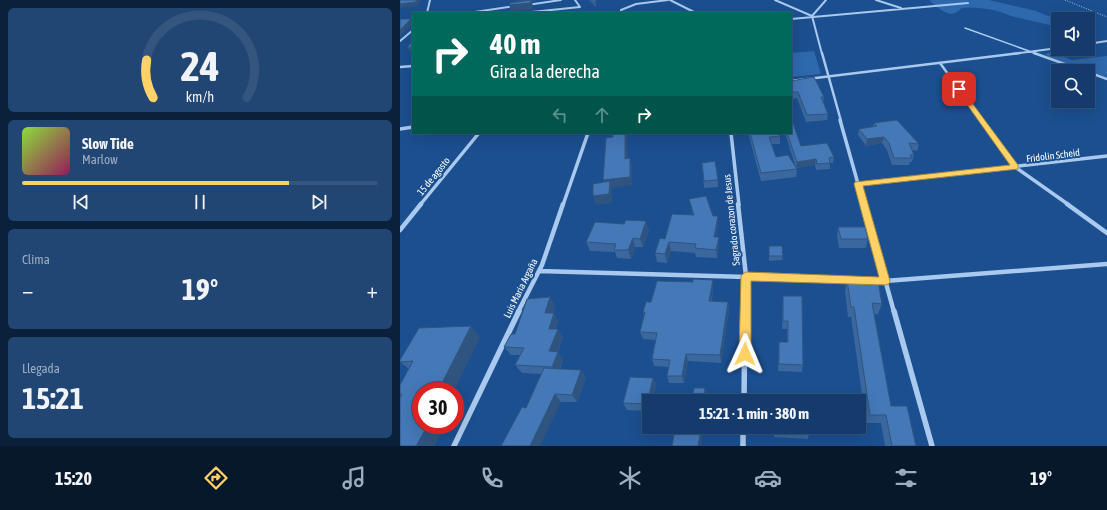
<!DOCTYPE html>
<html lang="es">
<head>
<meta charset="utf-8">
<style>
	:root { --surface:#143b6b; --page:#214673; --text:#f1f3f6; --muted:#9dadc1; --line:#33557e; --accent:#ffd166 }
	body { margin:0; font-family:"Asap Condensed",sans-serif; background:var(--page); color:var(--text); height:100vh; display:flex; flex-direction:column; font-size:15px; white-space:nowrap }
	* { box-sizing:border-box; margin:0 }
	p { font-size:13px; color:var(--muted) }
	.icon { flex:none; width:22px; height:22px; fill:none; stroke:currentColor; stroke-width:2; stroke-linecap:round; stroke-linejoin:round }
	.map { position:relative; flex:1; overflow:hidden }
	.panel { display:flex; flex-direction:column; gap:8px; padding:8px; background:#0b203b; width:400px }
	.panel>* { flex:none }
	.top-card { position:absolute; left:12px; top:12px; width:380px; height:122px; border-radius:0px; box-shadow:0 4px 16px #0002,0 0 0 1px var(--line); background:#00695c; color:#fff; overflow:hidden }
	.controls { position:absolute; left:651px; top:12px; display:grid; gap:8px }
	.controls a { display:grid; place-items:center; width:44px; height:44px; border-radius:0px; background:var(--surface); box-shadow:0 4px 16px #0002,0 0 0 1px var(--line); font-size:20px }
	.speed { position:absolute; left:12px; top:382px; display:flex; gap:8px; font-size:20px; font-weight:700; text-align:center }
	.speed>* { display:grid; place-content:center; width:52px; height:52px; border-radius:50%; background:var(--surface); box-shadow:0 4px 16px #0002,0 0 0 1px var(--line); line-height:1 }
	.speed .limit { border:6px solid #d22; background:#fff; color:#111 }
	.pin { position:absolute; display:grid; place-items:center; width:34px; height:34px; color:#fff; margin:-17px; border-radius:8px; box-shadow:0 2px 6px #0006 }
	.me { position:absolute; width:44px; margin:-22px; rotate:1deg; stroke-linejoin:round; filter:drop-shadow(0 0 3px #0008) }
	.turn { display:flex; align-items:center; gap:14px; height:84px; padding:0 12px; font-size:18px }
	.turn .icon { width:52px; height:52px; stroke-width:2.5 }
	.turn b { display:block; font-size:28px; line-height:34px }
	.lanes { display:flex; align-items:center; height:38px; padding:0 12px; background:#0003; justify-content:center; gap:20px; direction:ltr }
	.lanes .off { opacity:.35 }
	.big { font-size:30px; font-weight:700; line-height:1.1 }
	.panel .tile { flex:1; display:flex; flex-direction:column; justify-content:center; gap:6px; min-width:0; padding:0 14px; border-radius:6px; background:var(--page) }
	.panel .dial { align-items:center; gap:0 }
	.dial svg { height:104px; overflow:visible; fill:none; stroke:var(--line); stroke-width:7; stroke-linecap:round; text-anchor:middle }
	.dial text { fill:var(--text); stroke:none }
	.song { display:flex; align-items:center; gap:12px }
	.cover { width:48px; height:48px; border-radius:6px; background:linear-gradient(135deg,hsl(90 70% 55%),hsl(330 70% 35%)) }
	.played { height:4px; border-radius:2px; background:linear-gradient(90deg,var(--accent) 75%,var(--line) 75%) }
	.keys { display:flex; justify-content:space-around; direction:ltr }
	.heat { display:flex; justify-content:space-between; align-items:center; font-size:22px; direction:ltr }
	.trip { position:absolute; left:242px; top:394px; width:224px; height:40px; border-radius:0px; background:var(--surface); box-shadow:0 4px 16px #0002,0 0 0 1px var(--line); font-weight:700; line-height:40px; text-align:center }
	.tab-bar { display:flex; height:64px; justify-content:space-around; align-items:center; background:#08182b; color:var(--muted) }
	.tab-bar .icon { width:28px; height:28px }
	.tab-bar .current { color:var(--accent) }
	.tab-bar b { font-size:18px; color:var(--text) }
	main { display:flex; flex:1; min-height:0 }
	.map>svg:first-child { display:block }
	.green { fill:#2e69ad }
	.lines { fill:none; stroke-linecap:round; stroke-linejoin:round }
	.path { stroke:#a9c9ee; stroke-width:1; stroke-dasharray:1 1.5; stroke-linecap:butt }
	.lane { stroke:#a9c9ee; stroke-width:1.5 }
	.street-far4 { stroke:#a9c9ee; stroke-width:2 }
	.street-far3 { stroke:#a9c9ee; stroke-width:2.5 }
	.street-far2 { stroke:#a9c9ee; stroke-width:3.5 }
	.street-far1 { stroke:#a9c9ee; stroke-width:4.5 }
	.street { stroke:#a9c9ee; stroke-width:5.5 }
	.wall { fill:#3a679d }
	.shaded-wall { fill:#305480 }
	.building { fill:#4478b7; stroke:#305480 }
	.route { fill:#ffd166; stroke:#a68842 }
	.labels { text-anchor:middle; stroke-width:4; stroke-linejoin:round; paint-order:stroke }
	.street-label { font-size:10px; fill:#fff; stroke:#1b4f8f }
</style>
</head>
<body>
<main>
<section class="panel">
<div class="tile dial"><svg viewBox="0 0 100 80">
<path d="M14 69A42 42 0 1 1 86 69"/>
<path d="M14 69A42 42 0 0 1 9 40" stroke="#ffd166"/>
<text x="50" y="56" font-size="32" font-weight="700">24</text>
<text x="50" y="72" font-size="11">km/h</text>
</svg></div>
<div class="tile">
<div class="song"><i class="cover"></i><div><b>Slow Tide</b><p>Marlow</p></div></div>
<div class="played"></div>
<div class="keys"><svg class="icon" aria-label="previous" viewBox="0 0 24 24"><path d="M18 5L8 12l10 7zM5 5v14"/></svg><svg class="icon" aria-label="pause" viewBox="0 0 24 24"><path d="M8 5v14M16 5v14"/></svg><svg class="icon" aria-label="next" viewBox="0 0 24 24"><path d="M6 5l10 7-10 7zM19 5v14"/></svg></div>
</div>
<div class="tile"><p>Clima</p>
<div class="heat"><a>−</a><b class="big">19°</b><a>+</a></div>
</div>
<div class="tile"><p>Llegada</p><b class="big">15:21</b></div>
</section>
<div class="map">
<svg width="707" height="446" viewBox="0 0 707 446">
	<rect width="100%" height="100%" fill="#1b4f8f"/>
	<path class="green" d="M531,0H589L636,11L658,20V27L611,16C596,9 578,7 562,8C560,9 559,11 557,12C548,18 536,6 530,1Z
		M414,51L421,74L391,77V53Z
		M652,52L672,60L707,56V77L651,59L645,54Z"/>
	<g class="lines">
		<path class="path" d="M665,0L707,17"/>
		<path class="lane" d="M565,28L629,51"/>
		<path class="street-far4" d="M175,0L180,7
			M270,0L296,13
			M375,0L412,16
			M476,0L501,8
			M127,5L161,0
			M27,13L30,0
			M68,13L115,6
			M122,13L180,7
			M221,13V10L236,4L268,0
			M412,16L422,54
			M412,16L426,0
			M391,19L568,3
			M0,41L13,30
			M688,44L707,41
			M632,52L637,54
			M612,54L658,48"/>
		<path class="street-far3" d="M422,53L441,121
			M634,53L684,71
			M540,63L582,121
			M0,67L13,66
			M688,72L707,79
			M391,81L620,53"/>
		<path class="street-far2" d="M440,120L464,205
			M581,120L615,167L669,205
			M0,129L13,127
			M331,133L339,205
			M458,184L707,156
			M20,205L79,133
			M163,205L188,133"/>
		<path class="street-far1" d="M338,204L346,276L345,312
			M464,204L494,312
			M667,204L707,233
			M0,230L21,204
			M139,271L485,281L707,264
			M118,312L142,265L163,204"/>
		<path class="street" d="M494,311L532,446
			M344,401L345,311
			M343,427V446
			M54,446L119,311"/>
	</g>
	<path class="wall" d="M189,0H196V7Z
		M391,81L424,97L423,103L428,114L427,120L406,122L397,98L391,99Z
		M474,123L519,144L517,151L512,150L514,155L512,162H510L509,165H492L487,150L482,143L466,146L458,135L459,129L473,127Z
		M348,133H379L380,136V144H372L376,157L397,169L396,177L361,181Z
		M385,133H391L401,146L434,157L433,163H430V169L416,170L415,165L396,168Z
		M302,163L318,180V187L304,188Z
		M289,199L313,216L318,225L316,237H319V246L317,258L296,257L295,253L271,251L267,263L257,262L255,253L265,239L293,215Z
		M438,227L468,239L466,248H439L437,236Z
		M249,230L243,247H235L231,259L217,258L215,252L190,251L186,242Z
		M369,246L383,256L382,260L369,261Z
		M447,280L482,304L478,314H474L491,406L516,446H485L481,423H466L451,317H448L445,291Z
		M313,288L312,301L328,302L329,310L321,363L288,361L284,383H269L267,376L269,367L254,366L252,359L256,340L243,339L240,332L244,316L243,312L251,302Z
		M383,296L403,365L402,372L378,371L379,342H387V329H382Z
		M150,297L155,306L153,313L158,321L156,329L163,337L158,352L163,360L160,369L186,378L177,402H161L126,408L141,374L122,373L115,365L120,355H111L104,347L115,334Z
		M80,337L21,391V425L43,429L34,446H0V385L9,369L0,362V360Z
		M253,378L256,385L252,401H249V411L227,410L223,403Z
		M305,388L306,392L304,401H292V399Z
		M374,427H409V432L408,439L374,437Z"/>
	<path class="shaded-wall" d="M17,0H21L17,6L0,8V4Z
		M119,0H136L135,1L132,2L133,6L132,9L111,11L109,5L115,4L114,1Z
		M11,19L13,23L0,36V30Z
		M13,47V51H9L7,48Z
		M225,133H227L228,167L225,159Z
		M484,137L482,143L466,146L467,139Z
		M230,158L232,166V185L212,188V203L196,205L193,196L206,189L203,180Z
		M416,159L415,165L396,168L397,162Z
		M318,216V225L315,245L314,237Z
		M246,221L249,230L243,247L240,239Z
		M319,237V246L317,258L316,250Z
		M233,238L235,247L231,259L228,250Z
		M269,242L271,251L267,263L265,254Z
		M313,280V288L310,309L309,301Z
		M150,297L155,306L151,322L145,313Z
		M328,302L329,310L321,363L320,355Z
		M154,313L158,321L154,337L149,329Z
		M71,326L80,337L54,391H38Z
		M158,329L163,337L155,359L149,351Z
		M158,352L163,360L157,375L152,367Z
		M286,354L288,361L284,383L282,376Z
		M181,370L186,378L177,402L172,395Z
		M253,378L256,385L252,401H249V408L247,404Z
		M305,388L306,392L304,401Z
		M155,394L161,402L140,446H130Z
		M21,411V423L16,420Z
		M24,425H37L43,429L34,446H16Z
		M301,430L302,436L301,446H298Z"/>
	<path class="building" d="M0,0H17L15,2L0,4Z
		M131,0L130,3L109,5L110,3Z
		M191,0H195V4Z
		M0,19H11L0,30Z
		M13,40V47L7,48Z
		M414,77L424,97H421L428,114L407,115L398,92H391V81Z
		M497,120L519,144L509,143L514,155H510L512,158H494L489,143L484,137L467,139L459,129L477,126L474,123Z
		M393,123L401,146L427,143L434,157L429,158L430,163L417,164L416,159L397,162L387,133H391V124Z
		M213,133H225V159L230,158V177L203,180L206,138L213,137Z
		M350,133H379L380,136L369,137L376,157L388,155L397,169L361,173Z
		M315,161L318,180L304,181L302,163Z
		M210,181L209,194L193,196V184Z
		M306,196L313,216H318L314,237H319L316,250L295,248L296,244L269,242L265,254L255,253L260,238L265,239L272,214L294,215L289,199Z
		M226,220L246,221L240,239L233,238L228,250H214L216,244L186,242L195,222L224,224Z
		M438,227H465L468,239H441Z
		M369,246H382L383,256H369Z
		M293,279L313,280L309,301L328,302L320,355L286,354L282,376H267L270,360L252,359L257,333L240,332L245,312H243L246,302H251L257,281L293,282Z
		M447,280L478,281L482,304L472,303L491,406H507L516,446H492L486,415H470L454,307H451Z
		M383,296H402L403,365L379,364V342H388V321H383Z
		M150,297L145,313H154L149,329H158L149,351L158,352L152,367L115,365L124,348L104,347L111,334H115L127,299Z
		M71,326L38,391H21V411L16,420H21V425H28L16,446H0V398L2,394H0V385L13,361L0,362V360L19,328Z
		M144,368L181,370L172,395L155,394L130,446H101L122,407L126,408Z
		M230,377L253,378L247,404L223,403Z
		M294,388H305L303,400L292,399Z
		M374,427H409V432L374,431Z
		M275,429L301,430L298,446H272Z"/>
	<path class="route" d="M556,88H561L618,165V169L463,186L490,281L489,284L485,285L351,281V354L349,358L345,360L340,358L339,354L341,276L343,274L346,272L479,277L454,184L455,182L610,165L556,89Z"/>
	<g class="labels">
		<g class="street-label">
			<text transform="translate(653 155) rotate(-7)" y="4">Fridolin Scheid</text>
			<text transform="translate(33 176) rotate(-51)" y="4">15 de agosto</text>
			<text transform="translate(331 220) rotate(-96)" y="4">Sagrado corazon de Jesus</text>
			<text transform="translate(120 288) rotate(-64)" y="4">Luis Maria Argaña</text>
		</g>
	</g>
</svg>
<div class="controls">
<a><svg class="icon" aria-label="sound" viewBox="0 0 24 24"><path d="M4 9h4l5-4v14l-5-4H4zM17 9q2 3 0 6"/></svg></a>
<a><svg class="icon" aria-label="search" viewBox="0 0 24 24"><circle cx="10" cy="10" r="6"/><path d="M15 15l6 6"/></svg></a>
</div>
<div class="speed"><div class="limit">30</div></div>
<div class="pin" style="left:559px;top:89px;background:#d93025"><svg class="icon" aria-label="arrive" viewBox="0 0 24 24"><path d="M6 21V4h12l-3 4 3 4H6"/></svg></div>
<svg class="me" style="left:345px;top:354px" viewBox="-20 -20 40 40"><path d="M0-17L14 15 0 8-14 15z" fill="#ffd166" stroke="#fff" stroke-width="4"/></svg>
<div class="trip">15:21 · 1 min · 380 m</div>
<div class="top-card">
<div class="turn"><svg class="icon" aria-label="right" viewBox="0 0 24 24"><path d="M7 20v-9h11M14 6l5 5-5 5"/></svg><div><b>40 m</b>Gira a la derecha</div></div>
<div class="lanes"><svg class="icon off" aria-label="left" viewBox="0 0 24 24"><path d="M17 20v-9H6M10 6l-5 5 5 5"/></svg><svg class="icon off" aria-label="ahead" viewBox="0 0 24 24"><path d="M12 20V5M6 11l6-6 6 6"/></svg><svg class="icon" aria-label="right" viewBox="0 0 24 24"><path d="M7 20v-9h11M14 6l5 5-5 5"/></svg></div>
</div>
</div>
</main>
<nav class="tab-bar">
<b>15:20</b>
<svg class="icon current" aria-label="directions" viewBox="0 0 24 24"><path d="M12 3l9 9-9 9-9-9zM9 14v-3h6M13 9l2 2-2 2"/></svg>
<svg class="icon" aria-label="music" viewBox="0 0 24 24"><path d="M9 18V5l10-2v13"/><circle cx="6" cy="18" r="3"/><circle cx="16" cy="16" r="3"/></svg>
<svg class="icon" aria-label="phone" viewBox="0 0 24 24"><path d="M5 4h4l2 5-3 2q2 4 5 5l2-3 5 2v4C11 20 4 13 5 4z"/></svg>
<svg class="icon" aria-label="climate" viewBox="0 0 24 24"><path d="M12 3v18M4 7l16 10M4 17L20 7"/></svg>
<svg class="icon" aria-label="car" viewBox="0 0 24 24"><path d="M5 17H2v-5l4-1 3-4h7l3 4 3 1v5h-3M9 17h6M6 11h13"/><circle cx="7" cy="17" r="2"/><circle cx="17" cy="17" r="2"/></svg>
<svg class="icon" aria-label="filters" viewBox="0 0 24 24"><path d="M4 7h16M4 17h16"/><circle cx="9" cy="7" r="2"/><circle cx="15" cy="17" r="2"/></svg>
<b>19°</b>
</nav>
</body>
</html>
